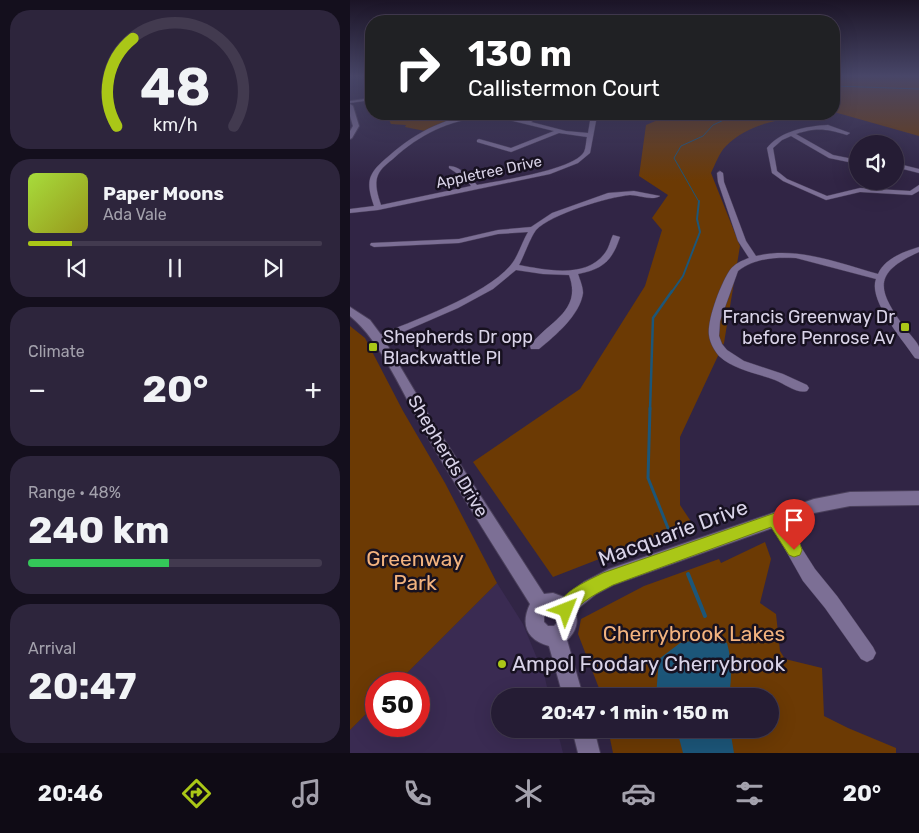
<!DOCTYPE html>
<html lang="en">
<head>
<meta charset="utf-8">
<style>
	:root { --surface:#251c34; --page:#2d253c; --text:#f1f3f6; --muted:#a3a1ac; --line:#423a4f; --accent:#aac717 }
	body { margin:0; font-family:Rubik,sans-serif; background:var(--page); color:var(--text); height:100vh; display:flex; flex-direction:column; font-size:19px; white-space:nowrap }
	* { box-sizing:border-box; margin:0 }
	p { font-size:16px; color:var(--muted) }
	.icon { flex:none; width:28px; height:28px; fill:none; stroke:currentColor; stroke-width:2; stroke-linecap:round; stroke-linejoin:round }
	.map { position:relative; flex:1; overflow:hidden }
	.sheet { display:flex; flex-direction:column; gap:10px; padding:10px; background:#140f1d; width:350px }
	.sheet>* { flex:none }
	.guide { position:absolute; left:15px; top:15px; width:475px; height:105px; border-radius:20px; box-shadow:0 5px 20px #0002,0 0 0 1px var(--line); background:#202124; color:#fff; overflow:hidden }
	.fabs { position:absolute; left:499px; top:135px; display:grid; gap:10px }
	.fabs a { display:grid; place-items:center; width:55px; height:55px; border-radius:50%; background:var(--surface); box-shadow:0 5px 20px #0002,0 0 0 1px var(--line); font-size:25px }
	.speed { position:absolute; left:15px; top:672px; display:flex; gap:10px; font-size:25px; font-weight:700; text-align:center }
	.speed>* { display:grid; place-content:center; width:65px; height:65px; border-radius:50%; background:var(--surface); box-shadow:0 5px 20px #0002,0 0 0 1px var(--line); line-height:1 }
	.speed .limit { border:8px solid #d22; background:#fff; color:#111 }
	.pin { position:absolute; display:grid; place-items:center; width:42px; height:42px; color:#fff; margin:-51px -21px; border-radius:50% 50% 50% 0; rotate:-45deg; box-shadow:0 0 5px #0007 }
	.pin .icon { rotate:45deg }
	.me { position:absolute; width:55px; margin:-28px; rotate:45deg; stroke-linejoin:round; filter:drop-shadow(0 0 4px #0008) }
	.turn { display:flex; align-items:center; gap:18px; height:105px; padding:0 20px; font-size:22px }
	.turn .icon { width:65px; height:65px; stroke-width:2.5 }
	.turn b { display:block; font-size:35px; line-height:42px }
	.big { font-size:38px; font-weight:700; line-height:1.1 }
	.sheet .tile { flex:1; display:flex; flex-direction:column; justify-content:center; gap:8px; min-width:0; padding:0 18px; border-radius:20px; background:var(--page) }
	.sheet .dial { align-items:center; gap:0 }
	.dial svg { height:130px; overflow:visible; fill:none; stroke:var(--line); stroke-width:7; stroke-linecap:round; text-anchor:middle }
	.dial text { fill:var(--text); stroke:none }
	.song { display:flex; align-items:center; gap:15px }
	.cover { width:60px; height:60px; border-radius:8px; background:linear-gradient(135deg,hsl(80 70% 55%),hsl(60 70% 35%)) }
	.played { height:5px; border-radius:2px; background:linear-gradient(90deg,var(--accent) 15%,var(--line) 15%) }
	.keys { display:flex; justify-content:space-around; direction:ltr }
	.heat { display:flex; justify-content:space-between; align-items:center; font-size:28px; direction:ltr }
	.charge { height:8px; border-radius:4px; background:linear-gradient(90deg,#34c759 48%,var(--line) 0) }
	.trip { position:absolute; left:141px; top:688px; width:288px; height:50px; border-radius:25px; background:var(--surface); box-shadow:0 5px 20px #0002,0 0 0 1px var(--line); font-weight:700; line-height:50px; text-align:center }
	.dock { display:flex; height:80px; justify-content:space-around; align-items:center; background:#0f0b15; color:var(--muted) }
	.dock .icon { width:35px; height:35px }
	.dock .on { color:var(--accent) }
	.dock b { font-size:22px; color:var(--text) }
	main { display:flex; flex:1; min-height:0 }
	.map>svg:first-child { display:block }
	.built { fill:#3a2b52 }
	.green { fill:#6c3a04 }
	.water { fill:#1c5679 }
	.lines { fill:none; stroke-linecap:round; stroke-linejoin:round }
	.stream-far4 { stroke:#1c5679; stroke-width:1 }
	.stream-far3 { stroke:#1c5679; stroke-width:2 }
	.stream-far2 { stroke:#1c5679; stroke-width:2.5 }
	.stream-far1 { stroke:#1c5679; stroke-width:3 }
	.stream { stroke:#1c5679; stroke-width:4 }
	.minor-casing { stroke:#4b405c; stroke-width:1 }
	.secondary-casing { stroke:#4b405c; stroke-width:2 }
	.minor { fill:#7c6f95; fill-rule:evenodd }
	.secondary { fill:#7c6f95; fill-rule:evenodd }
	.route { fill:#aac717; stroke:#6e810f }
	.poi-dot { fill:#aac717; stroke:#171120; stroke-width:2 }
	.labels { text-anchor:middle; stroke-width:5; stroke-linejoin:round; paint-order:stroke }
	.far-street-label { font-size:15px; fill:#d9d3e8; stroke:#171120 }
	.poi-label { font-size:18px; fill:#d9d3e8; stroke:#171120; text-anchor:end }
	.street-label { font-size:18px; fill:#d9d3e8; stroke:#171120 }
	.near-street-label { font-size:21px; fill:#d9d3e8; stroke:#171120 }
	.near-park-label { font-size:21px; fill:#f3b37f; stroke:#171120 }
	.near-poi-label { font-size:21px; fill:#d9d3e8; stroke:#171120; text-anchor:start }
</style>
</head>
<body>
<main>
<section class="sheet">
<div class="tile dial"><svg viewBox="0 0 100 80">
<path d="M14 69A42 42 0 1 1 86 69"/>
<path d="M14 69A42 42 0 0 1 24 15" stroke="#aac717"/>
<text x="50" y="56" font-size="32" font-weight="700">48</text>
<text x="50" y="72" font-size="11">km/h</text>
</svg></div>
<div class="tile">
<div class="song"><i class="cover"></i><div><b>Paper Moons</b><p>Ada Vale</p></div></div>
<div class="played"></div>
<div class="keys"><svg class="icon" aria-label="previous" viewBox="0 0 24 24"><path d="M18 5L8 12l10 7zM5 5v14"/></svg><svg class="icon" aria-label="pause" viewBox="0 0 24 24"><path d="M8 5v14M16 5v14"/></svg><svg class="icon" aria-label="next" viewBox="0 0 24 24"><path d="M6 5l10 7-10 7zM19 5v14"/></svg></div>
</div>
<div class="tile"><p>Climate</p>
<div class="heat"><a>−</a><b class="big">20°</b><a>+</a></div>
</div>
<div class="tile"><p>Range · 48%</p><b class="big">240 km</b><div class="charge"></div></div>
<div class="tile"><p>Arrival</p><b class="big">20:47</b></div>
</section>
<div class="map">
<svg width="569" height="753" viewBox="0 0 569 753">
	<rect width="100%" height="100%" fill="#312545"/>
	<path class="built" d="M147,583L173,624L195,678L199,696H150V729H207L213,753H0V730L26,704V726H69V684H46Z"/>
	<path class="green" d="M484,76H569V136L484,112Z
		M36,114H113L114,117L75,131L55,127L56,125L41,124Z
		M322,114H471C437,119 402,120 376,146C369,153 365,165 361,173L390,246L374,343L330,437V505L342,523L203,577L123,462L230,389L295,286L312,230L302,218L318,195L289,176L296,125Z
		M0,326L15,338L53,411L95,483L147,583L46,684H26V704L0,730Z
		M415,542L421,559L410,603L426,614L430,651L435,659L472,668L474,716L498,728L546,748V753H263L258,729H420V696H252L228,634L231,619L294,586L369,559L371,563Z"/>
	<path class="water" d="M361,637L377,643C382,661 382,678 379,696H306L309,659L330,643Z
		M322,729H380L384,753H333L329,738Z"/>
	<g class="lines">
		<path class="stream-far4" d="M484,86L569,89
			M349,202L324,158L331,146L353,136L363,125L378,118L381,114"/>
		<path class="stream-far3" d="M321,293L333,276L350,232L347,219L349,201"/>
		<path class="stream-far2" d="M300,410L303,318L322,291"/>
		<path class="stream-far1" d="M300,408L298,478L320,533"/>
		<path class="stream" d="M338,574L355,616
			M362,631L365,639"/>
		<g class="minor-casing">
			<path id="minor" d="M21,98V100L0,103V101Z
				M135,114L176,121L189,114H194L181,122L216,131L238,133L240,121L246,114H252L246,121L240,153L228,163L200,174L28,210L0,213V209L24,206C21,197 17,185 21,176C25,167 33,161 40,155C66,132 99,115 135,114ZM133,117L159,120L204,131L161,148L129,139L127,140V142L161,152L209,133L237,137C236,141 236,148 234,152C224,170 148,181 127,185C121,177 109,166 99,166V168L117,180L121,186L31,205C28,196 24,184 28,175C31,168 38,163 44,158C69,135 99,120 133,117Z
				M478,125L500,133L497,135C477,129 467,127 446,134L483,155L508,160V164L479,158L441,136L432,140L423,148L427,171L437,179L477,196L510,188L560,191L569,185V191L562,195L510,192L476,200L433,181L422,173L417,148C430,131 457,126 478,125Z
				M545,163L569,169V173L545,167Z
				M370,171L373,173L374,182L396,241L406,256C447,246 488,263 528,274C534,259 555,251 569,247V252C522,273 527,290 555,328C559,334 567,341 569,347C569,350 569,355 569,359L565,358C553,340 518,300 526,279L446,258C425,257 405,258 388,271L370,321L369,336L372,344L377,350L394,361L433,374L457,385L459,388L457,391C447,394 435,384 425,380C407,373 384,370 369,356C364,350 360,343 359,335C357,320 371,283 380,270C384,264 393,260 399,258L388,241L368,182L367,173Z
				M284,191L310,196C302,201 289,195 280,195C258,197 201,214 186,230C180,238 174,256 169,265C196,270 236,279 255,253C259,248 260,241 263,235L270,237C262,261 253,269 228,274C230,280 233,287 233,293C230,315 205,336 189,349H181L180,346C197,322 233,312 219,275L193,274L166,270L143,289L108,308L32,341L28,342L23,339L24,337C62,321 134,296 160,266C168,257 172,242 178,232L148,234L109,243L24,247L20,245L21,243L109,239L148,230L181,227L202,213L258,193Z
				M425,512L430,514L465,569L487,596L523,647L526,653L523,659L517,662L511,659L475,608L453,581L418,519L420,514Z"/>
		</g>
		<g class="secondary-casing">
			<path id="secondary" d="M0,104L3,106L9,126L2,138L0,139V131L3,126L0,116Z
				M0,307L20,320L32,336L86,427L194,594L203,593L214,597L234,582L259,569L464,499L500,492L569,491V505L500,506L464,513L263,585L246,594L225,611C229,621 226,632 217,640L233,696H213L199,646C177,640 170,625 180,604C145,548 109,492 76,434C54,397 32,342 0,316ZM198,611H204L208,616V622L204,626H198L194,622V616Z
				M222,729H244L250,753H228Z"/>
		</g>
		<use href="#minor" class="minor"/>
		<use href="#secondary" class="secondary"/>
	</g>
	<linearGradient id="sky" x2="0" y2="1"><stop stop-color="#1b1426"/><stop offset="0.42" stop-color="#484668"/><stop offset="1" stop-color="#484668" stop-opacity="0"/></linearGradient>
	<rect width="569" height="181" fill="url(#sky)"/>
	<path class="route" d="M425,513L430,515L450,544L452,550L450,555L444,557L439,555L421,527L263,585C250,592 229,601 222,616L216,619L211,616L207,607C213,591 239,580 253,573Z"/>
	<g class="poi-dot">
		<rect x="550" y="322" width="10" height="10" rx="2.5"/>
		<rect x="18" y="342" width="10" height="10" rx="2.5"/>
		<circle cx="152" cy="664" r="5"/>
	</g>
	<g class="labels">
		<g class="far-street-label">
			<text transform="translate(139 172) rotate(-12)" y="5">Appletree Drive</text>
		</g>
		<g class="poi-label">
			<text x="545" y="323">Francis Greenway Dr<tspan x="545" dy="21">before Penrose Av</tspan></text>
			<text x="33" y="343" text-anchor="start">Shepherds Dr opp<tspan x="33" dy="21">Blackwattle Pl</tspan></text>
		</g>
		<g class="street-label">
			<text transform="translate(98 456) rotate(59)" y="6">Shepherds Drive</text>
		</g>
		<g class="near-street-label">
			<text transform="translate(323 533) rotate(-20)" y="7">Macquarie Drive</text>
		</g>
		<g class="near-park-label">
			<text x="65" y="566">Greenway<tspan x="65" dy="24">Park</tspan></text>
			<text x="344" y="641">Cherrybrook Lakes</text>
		</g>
		<g class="near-poi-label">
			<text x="162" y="671">Ampol Foodary Cherrybrook</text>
		</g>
	</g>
</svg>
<div class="fabs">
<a><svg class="icon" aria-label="sound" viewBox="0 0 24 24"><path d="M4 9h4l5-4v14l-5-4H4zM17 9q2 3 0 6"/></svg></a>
</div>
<div class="speed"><div class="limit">50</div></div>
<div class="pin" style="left:444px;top:550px;background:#d93025"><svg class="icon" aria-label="arrive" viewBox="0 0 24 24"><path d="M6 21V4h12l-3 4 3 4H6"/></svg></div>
<svg class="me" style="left:216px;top:610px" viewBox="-20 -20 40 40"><path d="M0-17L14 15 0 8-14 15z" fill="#aac717" stroke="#fff" stroke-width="4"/></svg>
<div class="trip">20:47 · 1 min · 150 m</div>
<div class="guide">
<div class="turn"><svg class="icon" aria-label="right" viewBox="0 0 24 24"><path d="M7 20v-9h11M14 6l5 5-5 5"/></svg><div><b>130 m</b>Callistermon Court</div></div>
</div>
</div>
</main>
<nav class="dock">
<b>20:46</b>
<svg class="icon on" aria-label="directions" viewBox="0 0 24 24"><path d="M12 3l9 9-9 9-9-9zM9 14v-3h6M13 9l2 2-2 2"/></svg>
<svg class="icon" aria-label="music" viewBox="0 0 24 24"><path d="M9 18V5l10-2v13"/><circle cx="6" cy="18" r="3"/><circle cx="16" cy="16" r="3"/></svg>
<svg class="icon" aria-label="phone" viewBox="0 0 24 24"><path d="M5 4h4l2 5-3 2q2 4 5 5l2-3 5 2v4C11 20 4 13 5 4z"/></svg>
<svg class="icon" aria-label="climate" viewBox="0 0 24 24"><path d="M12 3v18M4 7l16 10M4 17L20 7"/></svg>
<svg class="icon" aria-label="car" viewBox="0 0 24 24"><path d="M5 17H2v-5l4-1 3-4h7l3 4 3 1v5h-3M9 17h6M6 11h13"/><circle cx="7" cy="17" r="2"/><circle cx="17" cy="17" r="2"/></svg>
<svg class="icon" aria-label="filters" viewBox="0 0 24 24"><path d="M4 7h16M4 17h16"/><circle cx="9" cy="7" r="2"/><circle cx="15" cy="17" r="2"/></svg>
<b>20°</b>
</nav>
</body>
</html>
